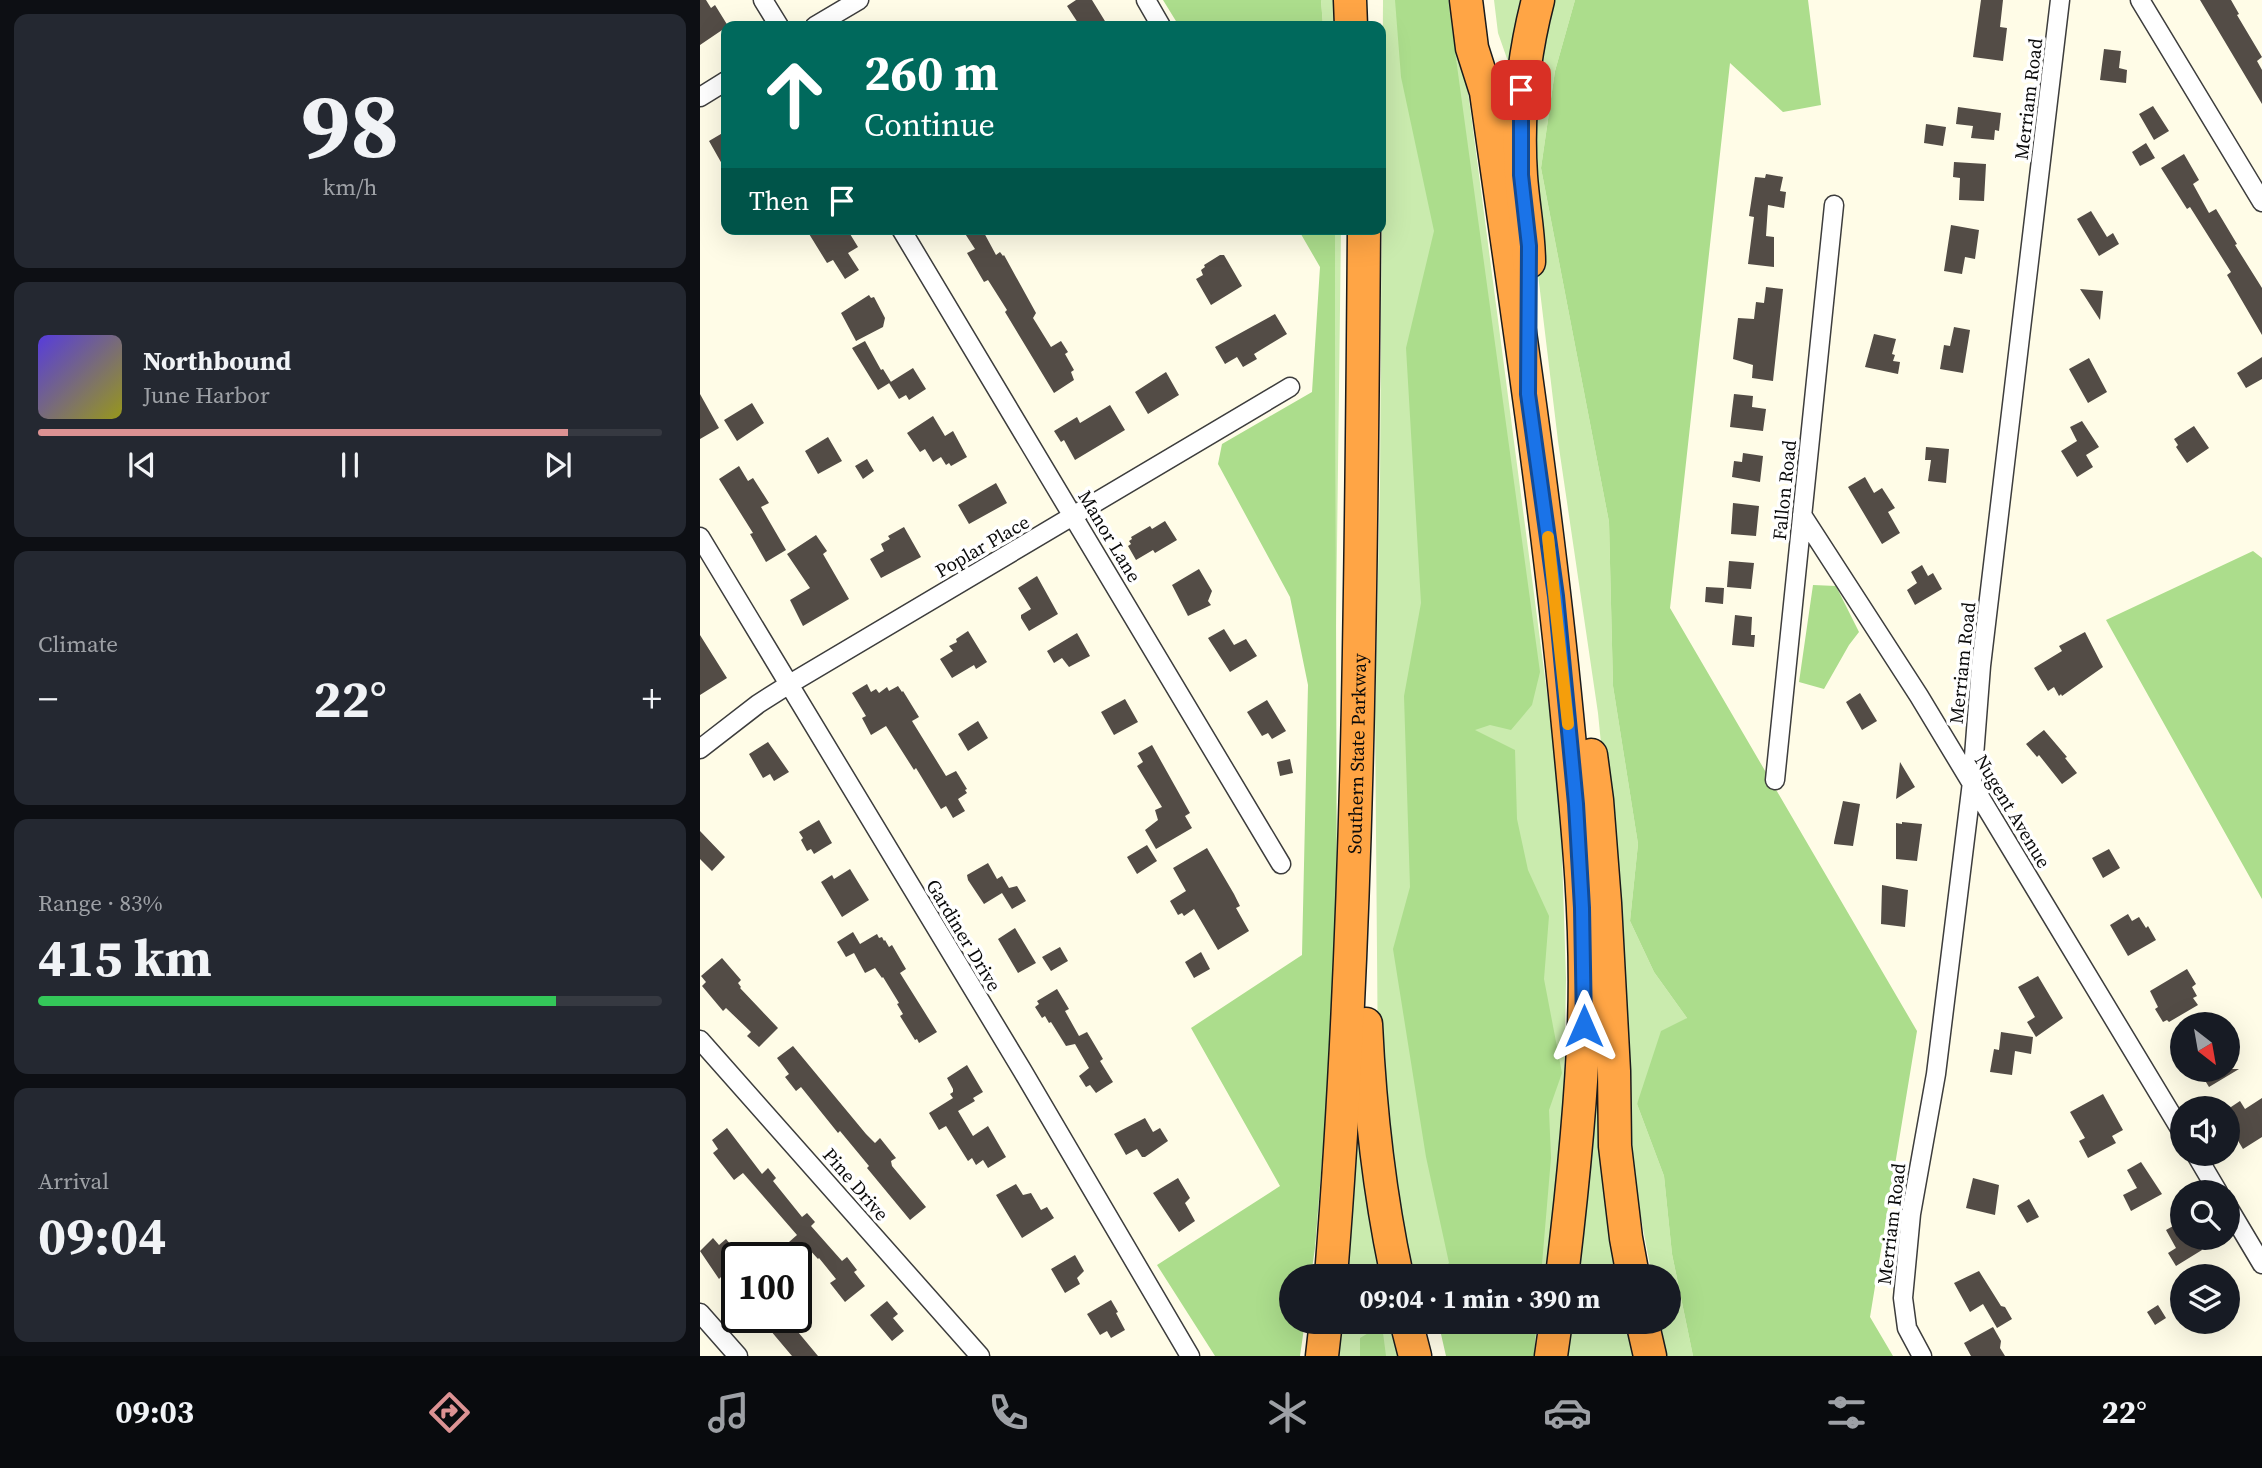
<!DOCTYPE html>
<html lang="en">
<head>
<meta charset="utf-8">
<style>
	:root { --surface:#171b24; --page:#242831; --text:#f1f3f6; --muted:#9ea1a6; --line:#363941; --accent:#dc9293 }
	body { margin:0; font-family:"Source Serif 4",serif; background:var(--page); color:var(--text); height:100vh; display:flex; flex-direction:column; font-size:26px; white-space:nowrap }
	* { box-sizing:border-box; margin:0 }
	p { font-size:23px; color:var(--muted) }
	.icon { flex:none; width:38px; height:38px; fill:none; stroke:currentColor; stroke-width:2; stroke-linecap:round; stroke-linejoin:round }
	.map { position:relative; flex:1; overflow:hidden }
	.details { display:flex; flex-direction:column; gap:14px; padding:14px; background:#0d0f14; width:700px }
	.details>* { flex:none }
	.banner { position:absolute; left:21px; top:21px; width:665px; height:214px; border-radius:14px; box-shadow:0 7px 28px #0002; background:#00695c; color:#fff; overflow:hidden }
	.needle { width:46px; rotate:149deg }
	.fabs { position:absolute; left:1470px; top:1012px; display:grid; gap:14px }
	.fabs a { display:grid; place-items:center; width:70px; height:70px; border-radius:50%; background:var(--surface); box-shadow:0 7px 28px #0002; font-size:35px }
	.speed { position:absolute; left:21px; top:1242px; display:flex; gap:14px; font-size:35px; font-weight:700; text-align:center }
	.speed>* { display:grid; place-content:center; width:91px; height:91px; border-radius:50%; background:var(--surface); box-shadow:0 7px 28px #0002; line-height:1 }
	.speed .limit { border:4px solid #111; border-radius:10px; background:#fff; color:#111 }
	.pin { position:absolute; display:grid; place-items:center; width:60px; height:60px; color:#fff; margin:-30px; border-radius:14px; box-shadow:0 4px 10px #0006 }
	.me { position:absolute; width:77px; margin:-38px; rotate:0deg; stroke-linejoin:round; filter:drop-shadow(0 0 5px #0008) }
	.turn { display:flex; align-items:center; gap:24px; height:147px; padding:0 28px; font-size:32px }
	.turn .icon { width:91px; height:91px; stroke-width:2.5 }
	.turn b { display:block; font-size:49px; line-height:60px }
	.then { display:flex; align-items:center; height:66px; padding:0 28px; background:#0003; gap:14px; font-size:26px }
	.big { font-size:52px; font-weight:700; line-height:1.1 }
	.details .card { flex:1; display:flex; flex-direction:column; justify-content:center; gap:10px; min-width:0; padding:0 24px; border-radius:14px; background:var(--page) }
	.details .dial { align-items:center; gap:0 }
	.dial b { font-size:91px; line-height:1 }
	.song { display:flex; align-items:center; gap:21px }
	.cover { width:84px; height:84px; border-radius:10px; background:linear-gradient(135deg,hsl(250 70% 55%),hsl(60 70% 35%)) }
	.played { height:7px; border-radius:4px; background:linear-gradient(90deg,var(--accent) 85%,var(--line) 85%) }
	.keys { display:flex; justify-content:space-around; direction:ltr }
	.heat { display:flex; justify-content:space-between; align-items:center; font-size:38px; direction:ltr }
	.charge { height:10px; border-radius:5px; background:linear-gradient(90deg,#34c759 83%,var(--line) 0) }
	.trip { position:absolute; left:579px; top:1264px; width:402px; height:70px; border-radius:35px; background:var(--surface); box-shadow:0 7px 28px #0002; font-weight:700; line-height:70px; text-align:center }
	.tabs { display:flex; height:112px; justify-content:space-around; align-items:center; background:#090b0e; color:var(--muted) }
	.tabs .icon { width:49px; height:49px }
	.tabs .current { color:var(--accent) }
	.tabs b { font-size:32px; color:var(--text) }
	main { display:flex; flex:1; min-height:0 }
	.map>svg:first-child { display:block }
	.green { fill:#caebae }
	.forest { fill:#acdd8c }
	.building { fill:#534c46 }
	.lines { fill:none; stroke-linecap:round; stroke-linejoin:round }
	.street-casing { stroke:#3d3d3d; stroke-width:21 }
	.highway-casing { stroke:#1b1b1b; stroke-width:35 }
	.street { stroke:#fff; stroke-width:18 }
	.highway { stroke:#ffa545; stroke-width:32 }
	.route-casing { stroke:#114b97; stroke-width:18 }
	.route { stroke:#1a73e8; stroke-width:12 }
	.slow { stroke:#f59e0b; stroke-width:12 }
	.labels { text-anchor:middle; stroke-width:7; stroke-linejoin:round; paint-order:stroke }
	.street-label { font-size:19px; fill:#0a0a0a; stroke:#fff }
</style>
</head>
<body>
<main>
<section class="details">
<div class="card dial"><b>98</b><p>km/h</p></div>
<div class="card">
<div class="song"><i class="cover"></i><div><b>Northbound</b><p>June Harbor</p></div></div>
<div class="played"></div>
<div class="keys"><svg class="icon" aria-label="previous" viewBox="0 0 24 24"><path d="M18 5L8 12l10 7zM5 5v14"/></svg><svg class="icon" aria-label="pause" viewBox="0 0 24 24"><path d="M8 5v14M16 5v14"/></svg><svg class="icon" aria-label="next" viewBox="0 0 24 24"><path d="M6 5l10 7-10 7zM19 5v14"/></svg></div>
</div>
<div class="card"><p>Climate</p>
<div class="heat"><a>−</a><b class="big">22°</b><a>+</a></div>
</div>
<div class="card"><p>Range · 83%</p><b class="big">415 km</b><div class="charge"></div></div>
<div class="card"><p>Arrival</p><b class="big">09:04</b></div>
</section>
<div class="map">
<svg width="1562" height="1356" viewBox="0 0 1562 1356">
	<rect width="100%" height="100%" fill="#fffce7"/>
	<path class="green" d="M621,0H639L640,26H623Z
		M683,0H756L860,792L866,979L863,1147L850,1276H707L678,1072L675,712L680,483Z
		M794,0H826L811,70L798,33Z
		M850,0H875L855,71L841,168L909,522L913,686L938,844L930,921L954,972L987,1018L937,1104L964,1176L972,1254L993,1356H967L960,1321H970V1276H952L929,1154L914,875L898,713L858,441L825,166Z
		M635,229H641L636,627L635,236Z
		M897,1026L926,1276H877Z
		M658,1142L688,1276H645Z
		M641,1321H698L706,1356H638Z
		M871,1321H935L941,1356H865Z"/>
	<path class="forest" d="M463,0H621L623,26H479Z
		M695,0H748L840,672L832,705L811,730L790,725L775,730L815,750L817,819L828,870L849,916L844,979L862,1073L849,1110L851,1158L841,1276H737L749,1263L726,1157L693,949L710,887L704,696L721,603L706,348L734,231L701,77Z
		M875,0H1108L1121,105L1083,112L1030,63L970,608L1217,1031L1170,1317L1193,1356H993L972,1254L964,1176L937,1104L961,1031L987,1018L954,972L930,921L938,844L913,686L909,522L841,168L855,71Z
		M598,229H635L637,973L615,1248L611,1276H592V1321H605L600,1356H515L457,1265L580,1186L491,1028L602,955L608,685L590,597L518,464L522,444L612,392L620,267Z
		M1553,551L1562,558V899L1406,620Z
		M1113,585L1136,586L1159,632L1149,645L1124,689L1099,682Z
		M738,1321H837L834,1356H746Z
		M682,1325L686,1356H660V1338Z"/>
	<path class="building" d="M0,0H6L11,8L15,5L28,26L0,45Z
		M376,0H392L408,26H380L367,6Z
		M1281,0H1303L1300,27L1307,28L1303,61L1273,57Z
		M1500,0H1531L1539,14L1537,15L1562,57L1557,61L1562,70V104Z
		M1404,49L1421,51L1419,68L1427,70L1426,83L1400,80Z
		M1453,106L1469,131L1454,140L1439,114Z
		M1258,107L1301,113L1299,131L1295,130L1294,140L1271,138L1273,126L1256,124Z
		M1226,124L1246,127L1243,146L1224,143Z
		M26,131V171L9,141Z
		M1446,143L1455,158L1440,166L1432,152Z
		M1484,154L1499,180L1493,184L1509,213L1516,209L1537,244L1535,245L1562,288V335L1527,275L1531,272L1490,207L1487,209L1461,168Z
		M1254,162L1286,164L1284,201L1259,200L1260,178L1253,177Z
		M1066,174L1083,177L1080,191L1086,192L1084,208L1068,205L1066,236L1074,237V267L1048,264L1054,217L1049,216L1055,177L1065,178Z
		M1391,211L1407,237L1413,233L1419,244L1399,256L1377,219Z
		M1251,225L1279,230L1275,259L1265,257L1262,274L1244,271Z
		M106,229H147L158,247L148,253L159,270L145,279L133,260L127,263Z
		M262,229H282L296,255L300,252L303,256L304,255L336,313L333,318L351,347L361,341L368,352L365,354L374,370L371,372L374,380L354,393L305,312L307,310L288,280L284,282L267,253L275,249Z
		M520,255H524L542,286L511,305L496,279L503,275L501,270L505,267L504,265Z
		M1066,287L1083,289L1073,381L1052,378L1053,365L1033,359L1038,318L1054,319L1056,302L1064,303Z
		M1380,289L1403,291L1400,320Z
		M169,295L171,298L174,297L185,318L183,327L156,341L141,313Z
		M575,314L587,334L554,354L557,359L543,367L537,357L525,364L515,347Z
		M1254,327L1270,330L1263,373L1240,369L1244,345L1250,346Z
		M1174,334L1196,339L1192,354L1195,355L1193,361L1200,362L1198,374L1165,367Z
		M165,341L181,370L183,369L191,382L178,390L152,348Z
		M1562,357V379L1546,388L1537,373Z
		M1389,358L1407,392L1388,403L1369,369Z
		M213,368L226,389L209,400L206,395L199,399L189,383Z
		M466,372L479,395L448,414L435,392Z
		M0,394L19,428L0,439Z
		M1034,394L1053,396L1052,407L1066,409L1063,431L1030,427Z
		M52,403L64,423L37,441L24,420Z
		M410,405L425,430L375,460L364,440L361,442L354,431L377,417L380,423Z
		M233,416L245,436L253,431L267,457L251,466L249,463L246,465L241,457L233,462L225,449L220,452L207,433Z
		M1382,421L1399,447L1386,455L1393,467L1377,477L1361,451L1377,441L1370,427Z
		M1494,426L1509,448L1487,463L1476,447L1478,445L1474,439Z
		M128,437L142,461L118,474L105,451Z
		M1226,447L1249,449L1246,483L1228,481L1231,460H1225Z
		M1043,453L1063,456L1060,482L1032,477L1034,461L1042,462Z
		M167,459L174,471L163,479L155,466Z
		M39,466L48,481L53,478L69,503L61,507L86,550L66,562L50,534L53,533L19,479Z
		M1165,477L1174,493L1182,488L1195,508L1188,512L1200,533L1182,544L1148,487Z
		M296,483L307,503L269,524L258,505Z
		M1033,503L1059,506L1056,536L1031,534Z
		M465,521L477,540L455,553L453,550L436,560L428,546L431,544L429,541L432,539L431,537L450,526L452,529Z
		M204,527L221,557L181,578L170,559L184,551L181,544L190,539L188,536Z
		M116,535L127,551L123,554L149,599L103,626L90,600L110,588L87,554Z
		M1029,561L1054,563L1051,589L1027,587Z
		M1222,565L1228,576L1233,573L1242,589L1215,605L1207,590L1217,583L1211,572Z
		M499,569L512,591L508,601L511,605L488,616L472,585Z
		M337,576L358,614L329,631L321,618V615L331,609L318,588Z
		M1006,587L1024,588L1023,604L1005,602Z
		M1035,615L1052,617L1051,635H1055L1054,647L1032,645Z
		M524,629L534,645L546,639L557,656L530,672L508,638Z
		M268,631L287,662L276,669L274,665L252,678L240,659L253,651L249,646L257,642L256,639Z
		M1385,632L1403,667L1362,696L1361,694L1359,696L1354,687L1348,691L1334,668L1362,651L1359,646Z
		M377,633L390,656L369,667L362,658L354,663L347,651Z
		M0,635L27,678L0,695Z
		M167,684L171,692L176,689L179,693L187,687L189,691L198,686L202,692L203,691L219,717L212,721L246,776L256,771L267,789L265,790L267,793L258,799L265,811L253,818L246,806L241,809L216,768L214,770L186,726L171,735L162,718L166,716L152,693Z
		M1160,693L1177,721L1162,730L1146,702Z
		M425,699L438,722L414,735L401,712Z
		M567,700L586,731L572,739L568,733L562,736L547,712Z
		M278,721L288,738L268,751L258,734Z
		M1344,730L1367,757L1365,758L1377,773L1362,784L1339,755L1337,757L1326,744Z
		M68,742L89,772L74,781L70,774L63,778L49,754Z
		M452,745L490,813L485,816L492,828L456,849L445,830L458,820L455,810L462,807L437,766L443,762L438,753Z
		M590,759L593,773L580,776L577,762Z
		M1200,762L1215,787L1196,799Z
		M1143,801L1160,804L1153,846L1134,844V842Z
		M119,820L132,843L114,854L111,849L107,851L101,840L103,838L99,832Z
		M1202,822L1222,824L1217,861L1196,859V823L1202,824Z
		M0,831L25,857L12,871L0,859Z
		M447,845L457,861L437,874L427,857Z
		M507,848L534,894L540,906L536,908L549,931L518,950L494,909L484,916L482,913L478,915L470,901L486,891L473,868Z
		M1409,849L1420,868L1403,878L1392,858Z
		M288,863L297,879L302,876L309,888L317,886L326,901L312,909L302,893L284,904L268,880L267,875Z
		M150,869L169,900L142,917L121,882L132,875L134,879Z
		M1182,885L1208,890L1205,927L1181,924Z
		M1428,914L1432,921L1439,917L1446,928L1448,926L1456,940L1428,956L1410,925Z
		M315,928L336,963L318,973L298,939Z
		M153,932L160,944L177,934L179,938L182,937L184,941L185,940L189,947L192,945L206,969L200,973L237,1032L219,1043L217,1039L215,1040L200,1016L203,1014L197,1004L199,1003L183,977L182,978L175,968L165,973L154,953L146,957L137,942Z
		M360,947L368,961L351,971L342,957Z
		M501,952L510,969L494,978L485,962Z
		M22,958L41,980L38,983L41,987L40,988L78,1028L59,1047L47,1036L51,1032L26,1008L23,1011L2,986L6,982L1,976Z
		M1487,969L1496,984L1492,987L1497,996L1493,998L1498,1005L1469,1022L1467,1020L1463,1022L1455,1009L1458,1007L1450,991Z
		M1338,976L1363,1018L1336,1037L1327,1022L1335,1017L1318,987Z
		M357,989L369,1009L365,1011L379,1036L387,1032L403,1059L400,1061L413,1082L396,1093L390,1085L386,1087L379,1076L389,1068L375,1044L366,1046L351,1022L349,1023L345,1016L342,1018L335,1007L339,1004L337,1001Z
		M1301,1032L1333,1037L1331,1054L1315,1051L1312,1075L1290,1072L1294,1049L1299,1050Z
		M93,1046L166,1134L175,1143L180,1138L196,1158L191,1161L192,1166L226,1207L210,1220L167,1168L169,1166L140,1131L138,1133L101,1087L96,1091L85,1077L89,1074L77,1058Z
		M267,1065L283,1092L273,1098L275,1101L258,1111L273,1136L288,1126L306,1157L288,1168L283,1160L276,1165L272,1158L268,1161L246,1126L239,1130L229,1113L253,1098L250,1094L253,1092V1089L247,1078Z
		M1498,1069H1539L1509,1087Z
		M1403,1094L1423,1130L1412,1136L1416,1143L1388,1158L1379,1141L1385,1138L1370,1112Z
		M1562,1098V1137L1543,1149L1528,1124V1109L1540,1101L1545,1109Z
		M445,1118L453,1132L460,1128L468,1141L445,1157H442L437,1149L426,1155L414,1134Z
		M27,1128L62,1174L68,1168L76,1178L73,1181L102,1217L107,1213L115,1222L111,1226L142,1261L147,1257L157,1270L154,1272L165,1286L145,1302L130,1283L136,1279L119,1258L118,1259L108,1248L101,1255L89,1242L97,1235L77,1212L43,1173L34,1180L13,1153L18,1149L12,1140Z
		M1441,1162L1462,1194L1431,1211L1423,1195L1437,1188L1427,1170Z
		M478,1178L490,1198L485,1203L495,1221L479,1232L453,1193Z
		M1273,1178L1299,1185L1295,1215L1266,1208Z
		M316,1184L323,1195L331,1193L341,1210L347,1207L354,1218L322,1238L296,1195Z
		M1329,1199L1339,1217L1327,1223L1317,1206Z
		M1482,1221V1237H1495L1502,1250L1476,1266L1468,1253L1476,1248L1466,1230Z
		M13,1238L19,1245L26,1239L35,1250L28,1254L37,1265V1292L23,1275L19,1279L0,1251Z
		M375,1255L384,1271L377,1278L380,1284L365,1293L351,1269Z
		M1279,1271L1301,1306L1305,1307L1312,1319L1297,1328L1283,1304L1270,1312L1254,1283Z
		M411,1300L418,1312L416,1313L425,1330L411,1338L407,1331L400,1335L387,1314Z
		M187,1301L198,1314L193,1318L204,1331L192,1341L170,1315Z
		M1458,1305L1466,1318L1455,1325L1447,1312Z
		M60,1318H82L95,1333L98,1332L118,1356H92Z
		M1293,1327L1301,1341L1300,1348L1305,1356H1271L1264,1343Z"/>
	<g class="lines">
		<g class="street-casing">
			<path id="street" d="M63,0L79,26
				M446,0L461,26
				M1440,0L1562,202
				M115,26L159,0
				M0,97L26,81
				M201,229L581,864
				M1102,515L1219,696L1482,1132
				M0,537L322,1070L490,1356
				M0,749L58,704L88,685L590,387
				M1075,780L1134,205
				M0,1040L280,1356
				M1495,1153L1518,1192
				M1528,1207L1562,1264
				M0,1313L38,1356
				M1222,1356L1207,1328L1203,1298L1211,1214L1236,1074L1272,782L1281,666L1360,0"/>
		</g>
		<g class="highway-casing">
			<g id="highway">
				<path d="M650,0L651,26"/>
				<path d="M766,0L772,48L786,92C815,300 847,507 867,715C877,818 888,922 884,1025C881,1109 872,1193 862,1276"/>
				<path d="M829,262C829,233 823,205 821,176C817,116 823,58 838,0"/>
				<path d="M891,755L897,800L905,903L914,1071L915,1146L926,1238L933,1276"/>
				<path d="M666,1024C670,1110 679,1192 697,1276"/>
				<path id="s1" d="M631,1276C659,928 661,578 664,229"/>
				<path d="M706,1321L715,1356"/>
				<path d="M942,1321L950,1356"/>
				<path d="M622,1356L626,1321"/>
				<path d="M851,1356L856,1321"/>
			</g>
		</g>
		<use href="#street" class="street"/>
		<use href="#highway" class="highway"/>
	</g>
	<g class="lines">
		<g class="route-casing">
			<path id="route" d="M821,90V175L829,246L828,394L856,596L876,804L882,908L884,1026"/>
		</g>
		<use href="#route" class="route"/>
		<path class="slow" d="M848,537L868,724"/>
	</g>
	<g class="labels">
		<g class="street-label">
			<text transform="translate(1328 99) rotate(-83)" y="7">Merriam Road</text>
			<text transform="translate(1084 490) rotate(-84)" y="7">Fallon Road</text>
			<text transform="translate(410 536) rotate(59)" y="7">Manor Lane</text>
			<text transform="translate(282 546) rotate(-30)" y="7">Poplar Place</text>
			<text transform="translate(1262 663) rotate(-84)" y="7">Merriam Road</text>
			<text dy="7" stroke="none"><textPath href="#s1" startOffset="523">Southern State Parkway</textPath></text>
			<text transform="translate(1313 811) rotate(59)" y="7">Nugent Avenue</text>
			<text transform="translate(264 935) rotate(59)" y="7">Gardiner Drive</text>
			<text transform="translate(156 1184) rotate(49)" y="7">Pine Drive</text>
			<text transform="translate(1191 1224) rotate(-83)" y="7">Merriam Road</text>
		</g>
	</g>
</svg>
<div class="fabs">
<a><svg class="needle" viewBox="-14 -14 28 28"><path d="M0-13l5 13h-10z" fill="#e53935"/><path d="M0 13l5-13h-10z" fill="#9ea1a6"/></svg></a>
<a><svg class="icon" aria-label="sound" viewBox="0 0 24 24"><path d="M4 9h4l5-4v14l-5-4H4zM17 9q2 3 0 6"/></svg></a>
<a><svg class="icon" aria-label="search" viewBox="0 0 24 24"><circle cx="10" cy="10" r="6"/><path d="M15 15l6 6"/></svg></a>
<a><svg class="icon" aria-label="layers" viewBox="0 0 24 24"><path d="M12 4l9 5-9 5-9-5zM3 14l9 5 9-5"/></svg></a>
</div>
<div class="speed"><div class="limit">100</div></div>
<div class="pin" style="left:821px;top:90px;background:#d93025"><svg class="icon" aria-label="arrive" viewBox="0 0 24 24"><path d="M6 21V4h12l-3 4 3 4H6"/></svg></div>
<svg class="me" style="left:884px;top:1026px" viewBox="-20 -20 40 40"><path d="M0-17L14 15 0 8-14 15z" fill="#1a73e8" stroke="#fff" stroke-width="4"/></svg>
<div class="trip">09:04 · 1 min · 390 m</div>
<div class="banner">
<div class="turn"><svg class="icon" aria-label="ahead" viewBox="0 0 24 24"><path d="M12 20V5M6 11l6-6 6 6"/></svg><div><b>260 m</b>Continue</div></div>
<div class="then">Then<svg class="icon" aria-label="arrive" viewBox="0 0 24 24"><path d="M6 21V4h12l-3 4 3 4H6"/></svg></div>
</div>
</div>
</main>
<nav class="tabs">
<b>09:03</b>
<svg class="icon current" aria-label="directions" viewBox="0 0 24 24"><path d="M12 3l9 9-9 9-9-9zM9 14v-3h6M13 9l2 2-2 2"/></svg>
<svg class="icon" aria-label="music" viewBox="0 0 24 24"><path d="M9 18V5l10-2v13"/><circle cx="6" cy="18" r="3"/><circle cx="16" cy="16" r="3"/></svg>
<svg class="icon" aria-label="phone" viewBox="0 0 24 24"><path d="M5 4h4l2 5-3 2q2 4 5 5l2-3 5 2v4C11 20 4 13 5 4z"/></svg>
<svg class="icon" aria-label="climate" viewBox="0 0 24 24"><path d="M12 3v18M4 7l16 10M4 17L20 7"/></svg>
<svg class="icon" aria-label="car" viewBox="0 0 24 24"><path d="M5 17H2v-5l4-1 3-4h7l3 4 3 1v5h-3M9 17h6M6 11h13"/><circle cx="7" cy="17" r="2"/><circle cx="17" cy="17" r="2"/></svg>
<svg class="icon" aria-label="filters" viewBox="0 0 24 24"><path d="M4 7h16M4 17h16"/><circle cx="9" cy="7" r="2"/><circle cx="15" cy="17" r="2"/></svg>
<b>22°</b>
</nav>
</body>
</html>
